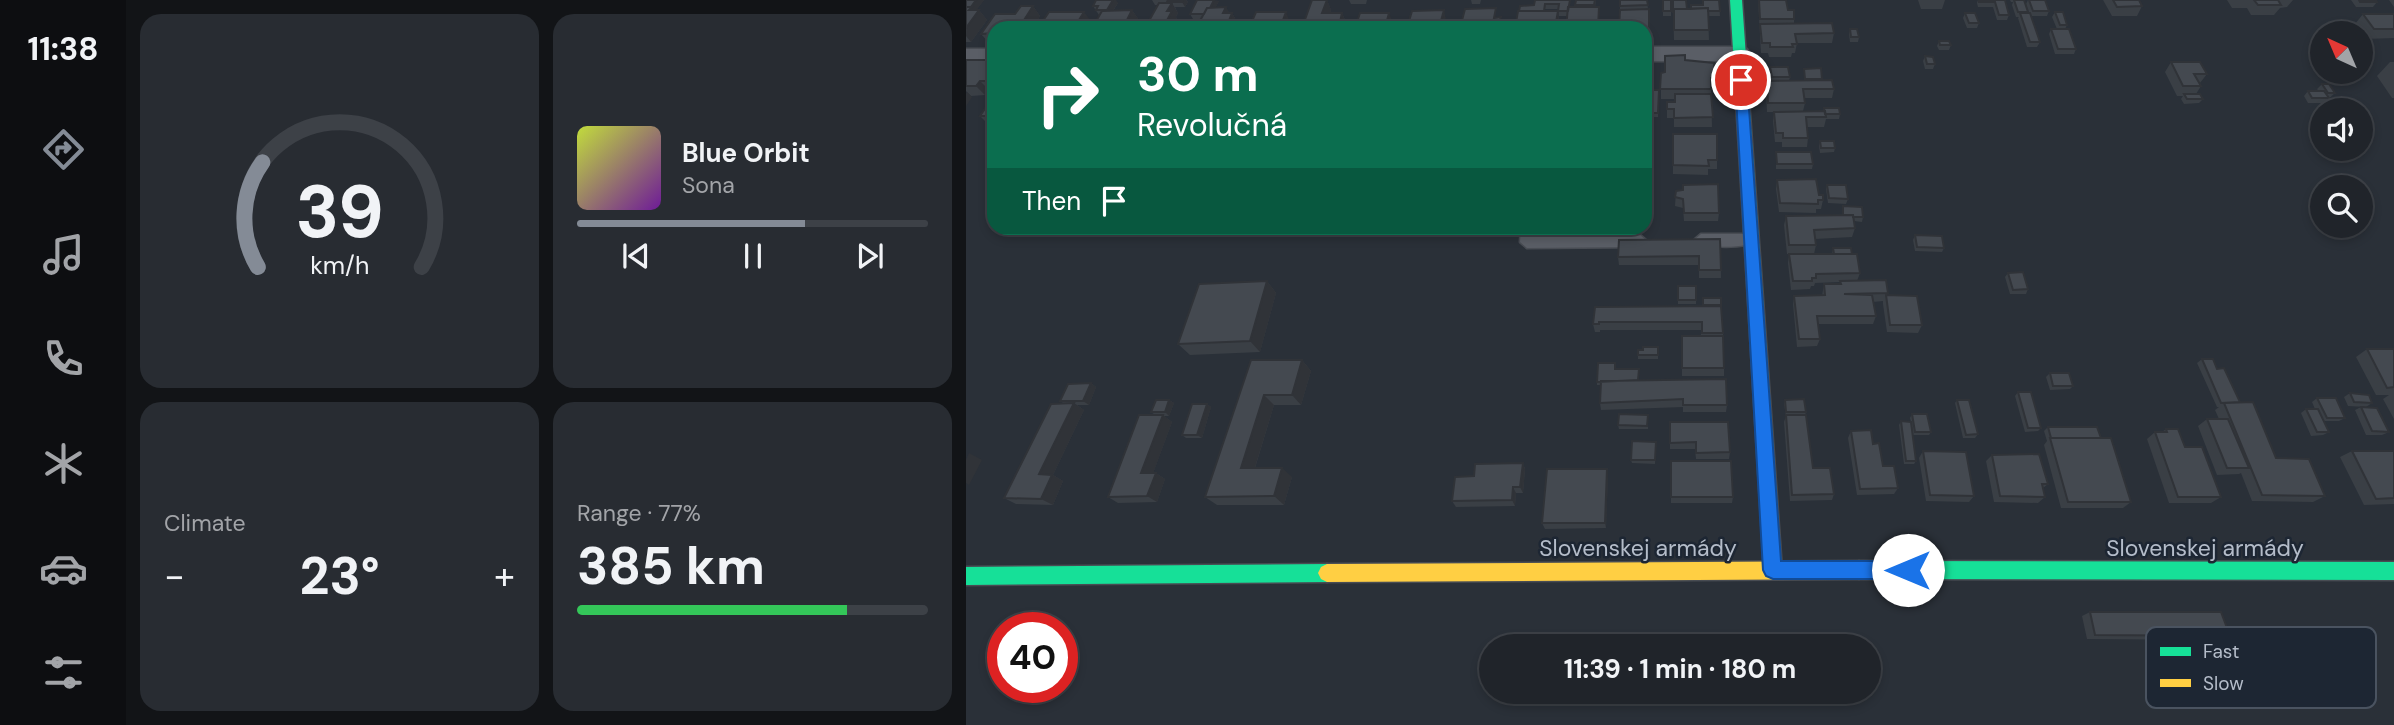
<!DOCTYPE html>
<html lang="en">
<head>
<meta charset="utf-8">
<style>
	:root { --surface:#20242a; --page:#282c32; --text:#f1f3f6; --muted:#a2a4a8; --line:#3d4147; --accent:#848b96 }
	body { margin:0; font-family:"DM Sans",sans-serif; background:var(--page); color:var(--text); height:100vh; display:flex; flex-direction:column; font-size:26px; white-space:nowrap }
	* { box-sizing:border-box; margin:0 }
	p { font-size:23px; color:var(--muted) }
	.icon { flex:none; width:38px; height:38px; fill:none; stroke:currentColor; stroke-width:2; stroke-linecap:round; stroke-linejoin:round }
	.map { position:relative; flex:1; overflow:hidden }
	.details { display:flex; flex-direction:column; gap:14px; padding:14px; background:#121417; width:840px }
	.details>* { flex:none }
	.banner { position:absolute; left:21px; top:21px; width:665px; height:214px; border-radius:21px; box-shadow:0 4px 10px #0003,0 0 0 2px var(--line); background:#0b6e4f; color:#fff; overflow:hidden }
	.needle { width:46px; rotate:316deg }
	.buttons { position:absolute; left:1344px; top:21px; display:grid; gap:14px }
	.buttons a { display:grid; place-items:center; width:63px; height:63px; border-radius:50%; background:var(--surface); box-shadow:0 4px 10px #0003,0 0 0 2px var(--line); font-size:35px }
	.speed { position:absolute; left:21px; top:612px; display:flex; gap:14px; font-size:35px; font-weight:700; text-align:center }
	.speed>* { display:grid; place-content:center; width:91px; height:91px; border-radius:50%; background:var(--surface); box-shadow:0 4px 10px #0003,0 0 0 2px var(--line); line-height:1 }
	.speed .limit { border:10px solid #d22; background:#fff; color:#111 }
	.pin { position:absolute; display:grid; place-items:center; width:60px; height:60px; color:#fff; margin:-30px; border:4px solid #fff; border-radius:50%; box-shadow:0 2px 7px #0007 }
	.me { position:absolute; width:77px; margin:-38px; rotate:270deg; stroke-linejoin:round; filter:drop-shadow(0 0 5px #0008) }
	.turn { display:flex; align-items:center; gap:24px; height:147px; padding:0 35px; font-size:32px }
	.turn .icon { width:91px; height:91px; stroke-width:2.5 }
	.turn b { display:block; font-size:49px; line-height:60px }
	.then { display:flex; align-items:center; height:66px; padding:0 35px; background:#0003; gap:14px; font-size:26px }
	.big { font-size:52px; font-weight:700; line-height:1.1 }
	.details .card { flex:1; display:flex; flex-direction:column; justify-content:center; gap:10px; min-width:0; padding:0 24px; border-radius:21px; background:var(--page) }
	.details .dial { align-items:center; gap:0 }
	.dial svg { height:182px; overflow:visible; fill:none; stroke:var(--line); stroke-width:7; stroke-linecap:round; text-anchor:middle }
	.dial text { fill:var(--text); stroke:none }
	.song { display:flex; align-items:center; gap:21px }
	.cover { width:84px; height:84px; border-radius:10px; background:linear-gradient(135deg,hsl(70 70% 55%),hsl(280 70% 35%)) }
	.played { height:7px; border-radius:4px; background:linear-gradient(90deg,var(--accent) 65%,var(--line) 65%) }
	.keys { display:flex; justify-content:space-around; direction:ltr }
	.heat { display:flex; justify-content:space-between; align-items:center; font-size:38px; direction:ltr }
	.charge { height:10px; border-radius:5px; background:linear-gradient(90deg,#34c759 77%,var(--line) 0) }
	.details .tiles { flex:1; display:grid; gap:14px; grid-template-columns:repeat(2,1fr) }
	.trip { position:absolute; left:513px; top:634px; width:402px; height:70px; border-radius:35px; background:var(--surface); box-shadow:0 4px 10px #0003,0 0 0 2px var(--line); font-weight:700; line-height:70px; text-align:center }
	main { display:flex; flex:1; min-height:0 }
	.tab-bar { display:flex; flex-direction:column; width:126px; justify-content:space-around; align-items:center; background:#0d0e11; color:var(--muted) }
	.tab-bar .icon { width:49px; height:49px }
	.tab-bar .active { color:var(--accent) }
	.tab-bar b { font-size:32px; color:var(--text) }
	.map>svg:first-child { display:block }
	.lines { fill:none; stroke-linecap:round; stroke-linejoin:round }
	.lane-casing { stroke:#484c53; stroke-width:3 }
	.street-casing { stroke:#484c53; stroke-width:3 }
	.fast-casing { stroke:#484c53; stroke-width:3 }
	.slow-casing { stroke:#484c53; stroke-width:3 }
	.lane { fill:#5a5e66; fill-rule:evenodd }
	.street { fill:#5a5e66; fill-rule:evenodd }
	.fast { fill:#16e098; fill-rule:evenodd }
	.slow { fill:#ffcf43; fill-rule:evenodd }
	.wall { fill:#3a3f45 }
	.shaded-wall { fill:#303338 }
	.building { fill:#444950; stroke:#303338; stroke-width:2 }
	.route { fill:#1a73e8; stroke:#114b97; stroke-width:2 }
	.labels { text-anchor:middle; stroke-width:5; stroke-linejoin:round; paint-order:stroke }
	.street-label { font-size:23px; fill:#b4bcc9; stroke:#1d2633 }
	.key { fill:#1d2633; stroke:#4a5360; stroke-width:2 }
	.key-label { font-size:19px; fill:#b4bcc9 }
</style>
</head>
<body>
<main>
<nav class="tab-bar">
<b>11:38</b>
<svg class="icon active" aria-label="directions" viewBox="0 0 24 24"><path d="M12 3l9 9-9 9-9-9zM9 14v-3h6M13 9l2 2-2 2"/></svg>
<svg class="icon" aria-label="music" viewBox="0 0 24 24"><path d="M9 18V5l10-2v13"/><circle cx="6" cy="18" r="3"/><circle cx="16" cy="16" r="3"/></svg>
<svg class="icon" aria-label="phone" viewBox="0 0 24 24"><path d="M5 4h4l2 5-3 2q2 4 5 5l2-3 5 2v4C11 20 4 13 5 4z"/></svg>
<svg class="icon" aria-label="climate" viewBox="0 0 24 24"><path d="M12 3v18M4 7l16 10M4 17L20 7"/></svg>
<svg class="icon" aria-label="car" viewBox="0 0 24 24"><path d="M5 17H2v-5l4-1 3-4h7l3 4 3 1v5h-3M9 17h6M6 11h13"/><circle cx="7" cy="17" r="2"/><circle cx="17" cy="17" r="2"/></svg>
<svg class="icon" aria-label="filters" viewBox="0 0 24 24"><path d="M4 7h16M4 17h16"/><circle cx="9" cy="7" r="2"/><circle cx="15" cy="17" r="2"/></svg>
</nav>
<section class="details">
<div class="tiles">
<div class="card dial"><svg viewBox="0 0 100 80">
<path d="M14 69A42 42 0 1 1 86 69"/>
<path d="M14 69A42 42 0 0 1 16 23" stroke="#848b96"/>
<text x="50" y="56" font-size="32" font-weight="700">39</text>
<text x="50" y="72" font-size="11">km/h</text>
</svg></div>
<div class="card">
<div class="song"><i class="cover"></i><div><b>Blue Orbit</b><p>Sona</p></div></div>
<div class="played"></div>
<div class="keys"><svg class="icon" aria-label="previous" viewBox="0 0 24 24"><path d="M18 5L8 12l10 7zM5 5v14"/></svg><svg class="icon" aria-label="pause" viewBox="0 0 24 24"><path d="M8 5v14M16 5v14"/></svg><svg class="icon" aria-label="next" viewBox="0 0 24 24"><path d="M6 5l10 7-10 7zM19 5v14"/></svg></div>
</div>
<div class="card"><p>Climate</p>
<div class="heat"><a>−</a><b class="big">23°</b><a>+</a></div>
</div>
<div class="card"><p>Range · 77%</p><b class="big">385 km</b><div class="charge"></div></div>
</div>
</section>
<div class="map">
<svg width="1428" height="725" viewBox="0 0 1428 725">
	<rect width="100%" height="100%" fill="#2a3038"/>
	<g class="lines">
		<g class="lane-casing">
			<path id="lane" d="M555,228H569V236L674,235L681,241L674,247L561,248L554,242Z
				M735,234H785L792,240C785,249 735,249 728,240Z"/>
		</g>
		<g class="street-casing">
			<path id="street" d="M679,47H773L781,49L784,54L781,59L773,61H679Z
				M0,49H28V63H0Z"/>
		</g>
		<g class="fast-casing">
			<path id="fast" d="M764,0H776L816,570L813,576L807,579L801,576L798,570Z
				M893,561L1428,562V580L893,579L887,576L884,570L887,564Z
				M361,564L367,567L370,573L367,579L361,582L0,585V567Z"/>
		</g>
		<g class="slow-casing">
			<path id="slow" d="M893,561L899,564L902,570L899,576L893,579L361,582L355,579L352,573L355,567L361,564Z"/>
		</g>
		<use href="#lane" class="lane"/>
		<use href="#street" class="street"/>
		<use href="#fast" class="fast"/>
		<use href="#slow" class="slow"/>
	</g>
	<path class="wall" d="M0,0H18L10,10H13L21,20L5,42H0Z
		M186,0H202L200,3H201L202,0H220L222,2L219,7H209L212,13L210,17L212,21L192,5H189Z
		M361,0L365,10L364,13H376L380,22L379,28H336Z
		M383,0H401L400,4H385Z
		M505,0H515L514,4H506Z
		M604,0V7H609V5L630,0L629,7H633V28H600L601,16H593L592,9H579V11H592L593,21L592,28H549L568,5Z
		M654,0H681L682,9H683L684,40H679V28L654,10Z
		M697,0H705V16H697Z
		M707,0L721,9H725L753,0L754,16H742L743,40H708Z
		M792,0H820L822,10L828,19V23L868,33L866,43H831L829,53H826L825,57H803L802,53H795Z
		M952,0H979L976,9H955Z
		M1012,0H1039L1043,15L1041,20H1031L1027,7H1012L1011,3Z
		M1044,0H1058L1062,12L1061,13H1063L1060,4L1062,0H1079L1083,11L1081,16H1065L1074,42L1071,47H1061L1052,18L1053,17H1050L1046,5L1047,2H1045Z
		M1137,0H1173L1176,6L1171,16H1146Z
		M1261,0H1327L1321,7L1314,8L1308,15H1285L1281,8H1266Z
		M1385,0H1410L1411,2L1407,7H1390Z
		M1423,0H1428V7Z
		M253,1L249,8L260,7L263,13H266L271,22L269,28H230L235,19H227L224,14Z
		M152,3L147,11L166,10L173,20L133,15L127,6Z
		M55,6H67L74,16L67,28H28V43H23L15,34L29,14H49Z
		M1089,12L1101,25L1099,29L1110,49L1108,54H1089L1083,34L1085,29H1091L1086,17Z
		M999,13L1013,23L1011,28H1001L997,18Z
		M1397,14H1428V38L1399,39L1389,24Z
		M884,29L893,37L892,42H884L883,34Z
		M973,41L985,45L983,50H973L971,46Z
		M959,56L969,64L967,69H959L957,61Z
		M0,60H28V90H23L19,95L5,96L0,91Z
		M719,60L749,78V87H745L746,127H708V118H701V102H709V99H695V73L699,72Z
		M1205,62L1241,74L1234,83L1235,86L1230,94L1237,99L1233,103L1218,104L1215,99L1217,96H1211L1199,72Z
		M1424,62H1428V98H1426L1411,76Z
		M804,67L824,77L823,81L838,80V69L856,79V80L868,89L866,98H838L839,103L837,111H857L858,108L874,114L873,119H860L858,127H841L842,138L841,147H816V142H809L807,121L808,112H801L800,90L801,81H805Z
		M1356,84L1369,93L1358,103H1342L1338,96L1342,91H1353L1351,89Z
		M679,85L682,90H693L692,117H681V107H679Z
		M28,100V120L19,121L14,116Z
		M707,134L751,160V169H742V175L707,174Z
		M854,141L869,148L868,152L854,153L853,146Z
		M810,152L847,164L846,169H810Z
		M811,180L853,195L857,200L855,209H850V213L813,212L810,189Z
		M861,185L882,199L880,204L862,203L860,189Z
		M710,191L753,213L752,221H718L717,208L709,206Z
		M877,206L897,217L896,222L888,221L889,228L886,237L849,239L850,245L848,254H821L818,225L820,216L876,215Z
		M476,228H538L536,236H480Z
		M949,235L978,248L976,252L949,251L947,240Z
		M754,239L755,278H733V265H653L652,257Z
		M867,248L886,254L894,273L891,281L922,293L921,295L956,325L952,333L921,332L917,304V301L907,302L910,316L907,324H852L854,339L851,346L831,347L827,304L828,296H856L858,284H874V282L849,283L848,286H845L844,289L825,290L822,263L823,254H866Z
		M1042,273L1062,289L1060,294H1044L1039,277Z
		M301,281L310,293L294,352L224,355L212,344Z
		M712,286H730V304H712Z
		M737,306L757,333L758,368V376H716V336H735V330H634V332H629L627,324L629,307Z
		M692,347V359H672V350Z
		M1401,349H1428V419L1417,399L1423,395H1410L1390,357Z
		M1236,359L1251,369L1310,458L1359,496L1347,502L1286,501L1275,473L1273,474L1251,475L1232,426L1241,419H1253L1249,410L1253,407H1251L1231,363Z
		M285,360H336L345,371L335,405H308L289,468L326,477L318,505H251L239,497Z
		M649,369L673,380L761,405L760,412H717V407L635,410L634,403L635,385H631V382Z
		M1084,373L1107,386L1104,389L1084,390L1080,377Z
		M125,383L130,387L123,405H111L118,410L87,475L97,481L87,505L50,504L38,498L97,403L94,401Z
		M1052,392L1075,428L1072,431L1059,432L1049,396Z
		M1384,393L1406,403L1400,407L1382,406L1378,397Z
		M1351,398L1379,418L1373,421H1358L1363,432L1357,435L1345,436L1335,413L1340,409H1349L1346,402Z
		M203,400L208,403L203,416H198L206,422L187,473H190L199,479L191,502L152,503L142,497L189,415L185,412Z
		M819,400L840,412L839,415L847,468L868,494L866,500L824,501L818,422L820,416L818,404Z
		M991,400L1012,434L1009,438H997L989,403Z
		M241,404L245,407L236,438H220L216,435Z
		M1395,407L1423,432L1416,435H1400L1389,410Z
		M946,414L965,432L963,435H947L950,461L948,464H938L933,425L935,421L945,422L944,418Z
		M682,418V429H653L652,425Z
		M704,422L764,452L763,459H730L729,449H704Z
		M1082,427L1135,438L1165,502L1157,508H1095L1078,445L1081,441L1078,431Z
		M1200,429L1219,447L1255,497L1245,503H1203L1181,439L1189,432H1196Z
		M885,431L907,444L917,466L932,488L928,494L891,495L882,438Z
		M690,442L689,464L666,463L665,460Z
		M957,451L1008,496L1003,502L960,501L953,458Z
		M1386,451H1428V504L1398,505L1374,457Z
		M1026,455L1082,484L1077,488L1079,497L1072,503L1028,502L1020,461Z
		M705,461L767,497L766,503H705Z
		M557,463L559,469L557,493H550L549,506L490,507L486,501L508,476Z
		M642,475L640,528L579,529L576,523Z
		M1124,612L1264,636L1253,640L1121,639L1116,616Z"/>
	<path class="shaded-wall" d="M10,0H18L10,11L13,10L21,20L5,42L0,36L1,11Z
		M147,0H150L152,3L144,15L141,10Z
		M217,0H220L222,2L219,7L216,2Z
		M248,0L253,1L244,18L241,13Z
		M361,0L365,10L360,23L356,13Z
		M206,3L212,13L210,17L212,21L208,28H197L201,11Z
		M67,6L74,16L67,28H53Z
		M260,7L265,16L266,13L271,22L269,28H260L257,13Z
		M166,10L173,20L169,28H157Z
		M478,10L480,20L479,28H473Z
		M592,11L593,21L592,28H589Z
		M118,12L125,21L121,28H108Z
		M320,12L324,22L322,28H314Z
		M376,13L380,22L379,28H377L374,22Z
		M423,13L427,23L425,28H419Z
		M535,17L536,28H531Z
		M28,73V86L23,81Z
		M14,81L23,90L19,95L10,86Z
		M1,92L6,97L0,106V94Z
		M533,228H538L536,236Z
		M301,281L310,293L294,352L284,341Z
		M336,360L345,371L335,405L326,395Z
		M125,383L130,387L123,405L117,401Z
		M298,395L308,405L286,477L275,468Z
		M203,400L208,403L203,416L199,412Z
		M108,403L118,410L87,475L97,481L87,505L75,499L73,474Z
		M241,404L245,407L236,438L231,435Z
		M197,415L206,422L185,479L175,473Z
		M3,453L16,460L3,485L0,483V460Z
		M557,463L559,469L557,493L554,487Z
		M316,468L326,477L318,505L308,496Z
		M641,469L642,475L640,528L639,523Z
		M190,473L199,479L191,502L181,496Z
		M547,487L550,493L549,506L546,500Z"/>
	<path class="building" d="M0,0H10L5,7H0Z
		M130,0H147L141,10H130L132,6H127Z
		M202,0H217L216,2H201Z
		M231,0H248L244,8H241L238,14H224Z
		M346,0H361L356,13H376L374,22H368L366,28H336Z
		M569,0H604L602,11H592L593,4H579L578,11H553L554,6L568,5Z
		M610,0H629L628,5H609Z
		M654,0H681L682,5L654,6Z
		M697,0H705V11H697Z
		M707,0H720L721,9H708V12H707Z
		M737,0H753L754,11H742V8L725,9V5H737Z
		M793,0H820L822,10H828V19H794Z
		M1013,0H1039L1043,15H1033L1029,2H1013Z
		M1048,0H1058L1062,12H1052Z
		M1063,0H1079L1083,11H1067Z
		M1147,0H1173L1176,6L1151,7Z
		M1288,0H1312L1315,5H1292Z
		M1393,0H1410L1411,2H1394Z
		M193,3H206L201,11H206L197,28H179Z
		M55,6H67L53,28H28V33L15,34L29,14H49Z
		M0,7H6L3,10H13L0,28Z
		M260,7L257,13H266L260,28H230L241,8Z
		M602,7H633L632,28H600Z
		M530,8L528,18L535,17L531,28H494L499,9Z
		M742,8L743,30H708V9Z
		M683,9V31H679V28H653L654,10Z
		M166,10L157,28H126L136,11Z
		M478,10L473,28H441L446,11Z
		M552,11H592L589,28H549Z
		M83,12H118L108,28H72Z
		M290,12H320L314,28H283Z
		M1089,12H1097L1101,25H1094Z
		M394,13H423L419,28H389Z
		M999,13H1009L1013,23H1003Z
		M1054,13H1064L1074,42H1064Z
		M1397,14H1428V29H1408Z
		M866,23L868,33L829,34L831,44H826L827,47H804V43H796L794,24Z
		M884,29H891L893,37H885Z
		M1085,29H1103L1110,49H1092Z
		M973,41H983L985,45H974Z
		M719,55V60L748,63L749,78H745V89H694L695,73L699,72V56Z
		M959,56L967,57L969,64H961Z
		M0,60H28V73L23,81H14L10,86H0Z
		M1205,62H1234L1241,74H1228L1235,86H1217Z
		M804,67H822L824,77H806Z
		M855,68L856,79H839L838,69Z
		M866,80L868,89H837L839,103H802L801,81Z
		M1356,84H1363L1369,93H1362Z
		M679,85H682L681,98H679Z
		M682,90H693L692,113H681Z
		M1342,91H1358L1363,98H1346Z
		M709,94H745L747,117L708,118V109H701V102H709Z
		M1218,94H1234L1237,99H1221Z
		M25,100H28V111L25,116H14Z
		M858,108H873L874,114H859Z
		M859,111L860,117H840L842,138H817V133H810L808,112Z
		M707,134H751V160H742L743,166L707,165Z
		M854,141H868L869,148H855Z
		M810,152H845L847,164H811Z
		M679,171H682V183H679Z
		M850,179L853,195H857V200H852V204L814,203L811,180Z
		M752,184L753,213H718L717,199L709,197L710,191L717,190V185Z
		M861,185H880L882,199L863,198Z
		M877,206L896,207L897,217H887V215H877Z
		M887,215L889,228L848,230L850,245H823L820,216Z
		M949,235L976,236L978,248L951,247Z
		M754,239L755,270H733V256L652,257L653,240Z
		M867,248H885L886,254H868Z
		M823,254H891L894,273L850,274V278H846V281H827Z
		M1057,272L1062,289L1047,290L1042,273Z
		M920,280L922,293L878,294L906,295L910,316H851L854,339H833L828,296L859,295L858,284H875L874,281Z
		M301,281L284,341L212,344L233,284Z
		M712,286H730V300H712Z
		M920,295L951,296L956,325H924Z
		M737,298H755V305H737Z
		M755,306L757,333H736V322H633V324H627L629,307Z
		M716,336H757L758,368H716Z
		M677,347H692V355H672V350H677Z
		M1401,349H1428V387L1421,388Z
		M1236,359H1247L1251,369L1258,368L1274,402L1255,403Z
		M285,360H336L326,395H298L275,468H316L308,496L239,497Z
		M632,363H649V369H673L672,380L631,382Z
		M1084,373H1103L1107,386H1087Z
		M760,379L761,405H717V399L634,403L635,381Z
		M125,383L117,401H94L102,384Z
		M1052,392H1065L1075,428H1062Z
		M1384,393L1403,395L1406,403L1388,402Z
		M1351,398H1370L1379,418H1361Z
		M838,399L840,412H820L819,400Z
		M190,400H203L199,412H185Z
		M991,400H1003L1012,434L1000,435Z
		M1287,402L1310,458L1343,459L1359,496L1296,495L1258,403Z
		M108,403L73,474L86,475L75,499L38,498L85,404Z
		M226,404H241L231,435H216Z
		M1395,407L1411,408L1423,432L1406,431Z
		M1340,409H1352L1363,432H1351Z
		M653,414L682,415L681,426L652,425Z
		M946,414H961L965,432H949Z
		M173,415H197L175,473H190L181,496L142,497Z
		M820,415H840L847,468H864L868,494L826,495Z
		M1241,419H1262L1283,468H1261Z
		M935,421L945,422L950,461H940Z
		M704,422H762L764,452L730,453V442L704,443Z
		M1082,427H1131L1135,438H1085Z
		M1200,429H1212L1219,447H1236L1255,497H1212L1189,432H1201Z
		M905,430L907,444L913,443L917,466H928L932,488L894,489L885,431Z
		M1084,438H1145L1165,502H1102Z
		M666,441L690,442L689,460H665Z
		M957,451L1000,452L1008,496L964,495Z
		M1386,451H1428V498L1410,499Z
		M1073,454L1082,484H1076L1079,497L1034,496L1026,455Z
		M705,461H765L767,497H705Z
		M557,463L554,487H547L546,500L486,501L489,477L508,476L509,464Z
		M581,469H641L639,523H576Z
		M1124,612H1255L1264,636L1129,635Z"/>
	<path class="route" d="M775,76L781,80L815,561H942L948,564L951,570L948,577L942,579H807L800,576L797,570L769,80Z"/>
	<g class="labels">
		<g class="street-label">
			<text x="672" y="556">Slovenskej armády</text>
			<text x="1239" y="556">Slovenskej armády</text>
		</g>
	</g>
	<rect x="1180" y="627" width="230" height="81" rx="10" class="key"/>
	<rect x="1194" y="647" width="31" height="9" fill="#16e098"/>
	<rect x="1194" y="679" width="31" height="8" fill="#ffcf43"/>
	<g class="key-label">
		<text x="1237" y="658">Fast</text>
		<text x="1237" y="690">Slow</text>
	</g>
</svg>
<div class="buttons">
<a><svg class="needle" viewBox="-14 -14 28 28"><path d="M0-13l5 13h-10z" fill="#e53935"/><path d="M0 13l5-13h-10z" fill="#a2a4a8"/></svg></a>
<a><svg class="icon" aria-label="sound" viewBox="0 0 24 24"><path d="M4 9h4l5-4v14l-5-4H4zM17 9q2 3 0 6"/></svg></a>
<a><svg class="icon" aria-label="search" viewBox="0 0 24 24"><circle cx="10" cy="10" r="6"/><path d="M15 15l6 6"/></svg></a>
</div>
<div class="speed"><div class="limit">40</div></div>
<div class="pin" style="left:775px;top:80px;background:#d93025"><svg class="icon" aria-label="arrive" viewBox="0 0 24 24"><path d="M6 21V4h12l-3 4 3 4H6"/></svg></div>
<svg class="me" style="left:942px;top:570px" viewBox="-20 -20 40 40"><circle r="19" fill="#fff"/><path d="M0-13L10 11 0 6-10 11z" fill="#1a73e8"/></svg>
<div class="trip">11:39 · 1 min · 180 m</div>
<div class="banner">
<div class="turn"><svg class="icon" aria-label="right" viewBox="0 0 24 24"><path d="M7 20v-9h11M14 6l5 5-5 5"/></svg><div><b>30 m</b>Revolučná</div></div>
<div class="then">Then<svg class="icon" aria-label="arrive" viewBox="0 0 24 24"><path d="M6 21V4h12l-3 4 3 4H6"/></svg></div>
</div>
</div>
</main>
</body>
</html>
